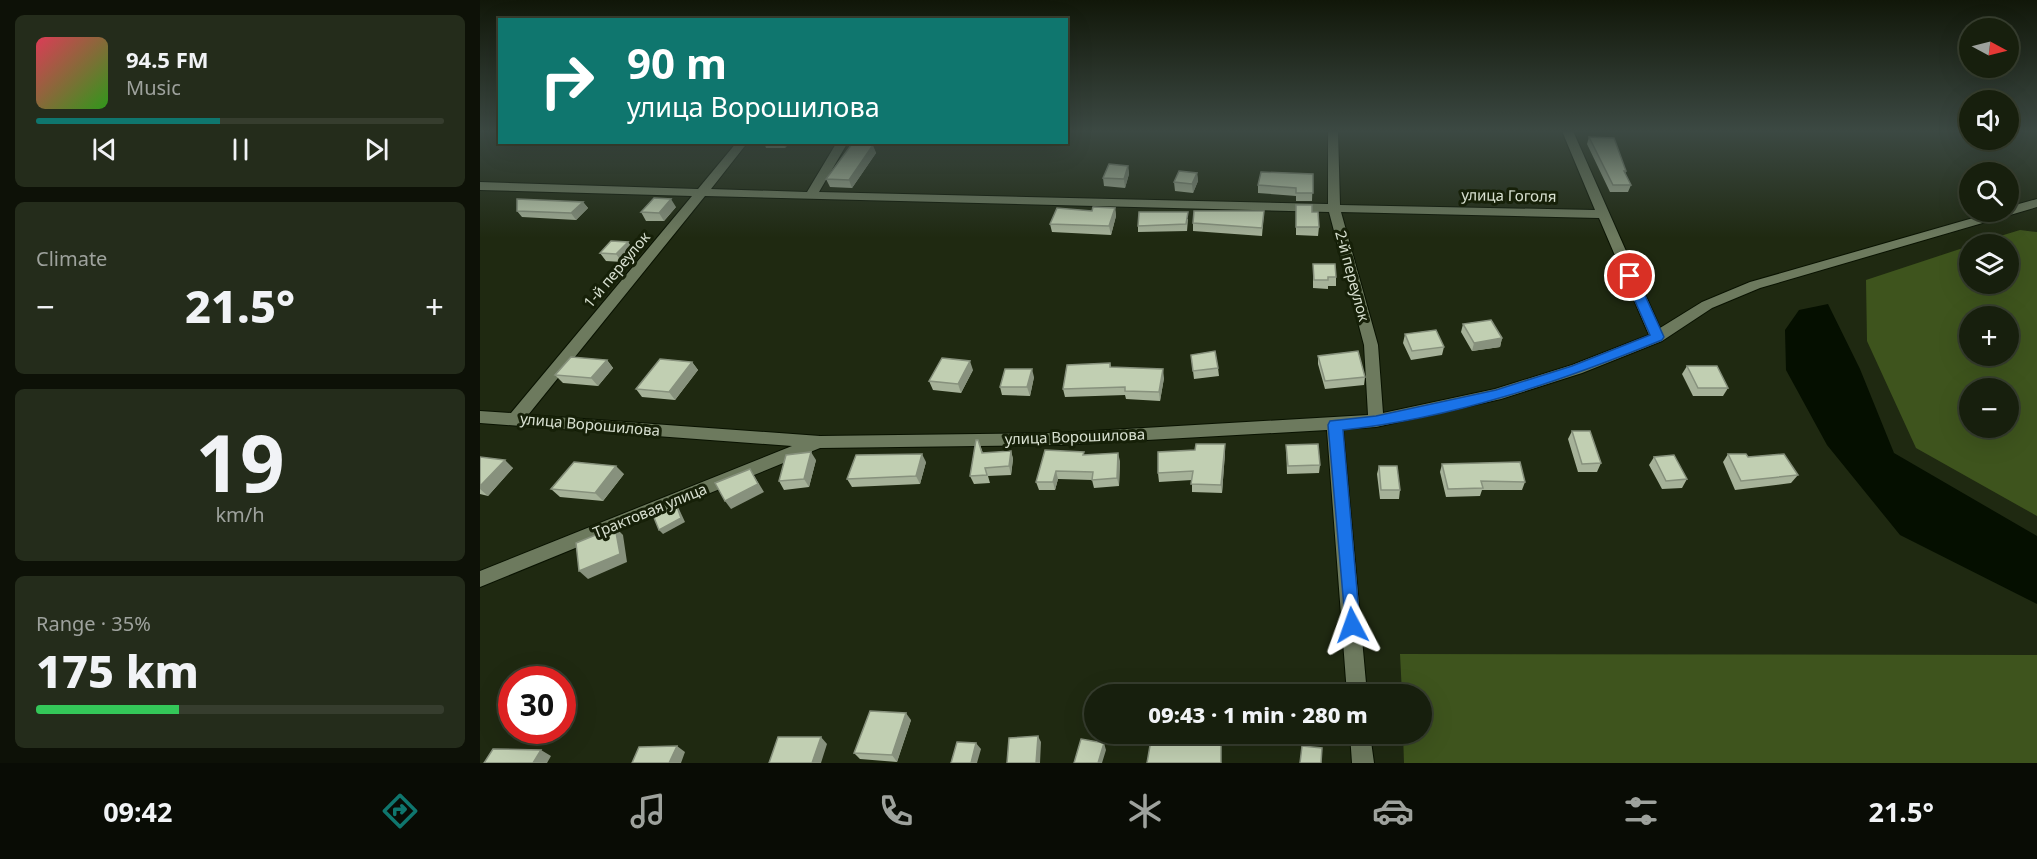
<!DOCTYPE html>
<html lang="en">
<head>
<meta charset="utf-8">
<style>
	:root { --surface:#171f0d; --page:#242c1b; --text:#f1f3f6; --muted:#9ea29d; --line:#363d2e; --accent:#0f766e }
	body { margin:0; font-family:"Noto Sans",sans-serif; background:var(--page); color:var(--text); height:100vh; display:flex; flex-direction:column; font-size:22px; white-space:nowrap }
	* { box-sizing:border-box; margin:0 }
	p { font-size:20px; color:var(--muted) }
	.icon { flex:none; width:33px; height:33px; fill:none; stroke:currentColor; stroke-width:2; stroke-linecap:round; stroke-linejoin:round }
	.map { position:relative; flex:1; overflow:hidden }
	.details { display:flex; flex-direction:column; gap:15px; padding:15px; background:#0d1107; width:480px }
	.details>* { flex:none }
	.hud { position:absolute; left:18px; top:18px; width:570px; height:126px; border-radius:0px; box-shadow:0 6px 24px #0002,0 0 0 2px var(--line); background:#0f766e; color:#fff; overflow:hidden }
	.needle { width:39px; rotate:97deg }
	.buttons { position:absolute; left:1479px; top:18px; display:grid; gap:12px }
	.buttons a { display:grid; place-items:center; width:60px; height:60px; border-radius:50%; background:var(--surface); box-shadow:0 6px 24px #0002,0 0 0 2px var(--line); font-size:30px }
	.speed { position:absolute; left:18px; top:666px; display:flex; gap:12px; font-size:30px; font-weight:700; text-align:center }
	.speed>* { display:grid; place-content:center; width:78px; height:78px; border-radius:50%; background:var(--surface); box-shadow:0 6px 24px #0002,0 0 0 2px var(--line); line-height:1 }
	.speed .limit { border:9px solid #d22; background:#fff; color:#111 }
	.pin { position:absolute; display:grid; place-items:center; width:51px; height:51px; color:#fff; margin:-26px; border:3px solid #fff; border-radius:50%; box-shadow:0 2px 6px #0007 }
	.me { position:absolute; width:66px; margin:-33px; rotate:356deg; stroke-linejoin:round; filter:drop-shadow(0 0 4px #0008) }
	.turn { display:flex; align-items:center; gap:21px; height:126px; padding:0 30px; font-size:27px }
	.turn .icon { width:78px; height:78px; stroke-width:2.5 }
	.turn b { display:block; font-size:42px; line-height:51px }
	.big { font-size:45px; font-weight:800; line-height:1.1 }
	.details .widget { flex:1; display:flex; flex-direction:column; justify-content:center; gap:9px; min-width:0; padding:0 21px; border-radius:9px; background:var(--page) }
	.details .dial { align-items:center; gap:0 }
	.dial b { font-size:78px; line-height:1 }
	.song { display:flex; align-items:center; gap:18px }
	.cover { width:72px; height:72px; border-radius:9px; background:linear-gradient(135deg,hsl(350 70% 55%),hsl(110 70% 35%)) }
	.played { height:6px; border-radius:3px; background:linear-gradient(90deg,var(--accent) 45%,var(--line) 45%) }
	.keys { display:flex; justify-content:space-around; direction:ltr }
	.heat { display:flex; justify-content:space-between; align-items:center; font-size:33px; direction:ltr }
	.charge { height:9px; border-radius:4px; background:linear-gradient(90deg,#34c759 35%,var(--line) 0) }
	.trip { position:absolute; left:604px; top:684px; width:348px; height:60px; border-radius:30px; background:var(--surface); box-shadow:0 6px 24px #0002,0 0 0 2px var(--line); font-weight:800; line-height:60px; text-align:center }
	.menu { display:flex; height:96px; justify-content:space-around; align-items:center; background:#090c05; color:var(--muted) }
	.menu .icon { width:42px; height:42px }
	.menu .current { color:var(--accent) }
	.menu b { font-size:27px; color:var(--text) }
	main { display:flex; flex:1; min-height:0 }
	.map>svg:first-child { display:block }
	.green { fill:#3e541d; fill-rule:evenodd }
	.water { fill:#050f00 }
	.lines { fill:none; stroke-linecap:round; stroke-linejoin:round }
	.minor-casing { stroke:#091200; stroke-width:2 }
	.minor { fill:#6d7a5e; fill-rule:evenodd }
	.wall { fill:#a6b299 }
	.shaded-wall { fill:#87917d }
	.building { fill:#c1cfb2; stroke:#87917d; stroke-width:1.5 }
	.route { fill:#1a73e8; stroke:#114b97; stroke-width:1.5 }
	.labels { text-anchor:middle; stroke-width:6; stroke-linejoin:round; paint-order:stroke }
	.street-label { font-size:15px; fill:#d8e0d1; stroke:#162008 }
</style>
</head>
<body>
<main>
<section class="details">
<div class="widget">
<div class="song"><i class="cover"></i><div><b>94.5 FM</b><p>Music</p></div></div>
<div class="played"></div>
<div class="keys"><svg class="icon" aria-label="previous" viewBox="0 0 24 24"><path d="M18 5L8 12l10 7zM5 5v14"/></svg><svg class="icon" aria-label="pause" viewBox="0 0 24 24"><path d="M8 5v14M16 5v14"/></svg><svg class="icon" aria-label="next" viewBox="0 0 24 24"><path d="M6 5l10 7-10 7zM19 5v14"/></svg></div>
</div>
<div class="widget"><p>Climate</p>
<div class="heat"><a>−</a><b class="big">21.5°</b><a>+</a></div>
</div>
<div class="widget dial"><b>19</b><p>km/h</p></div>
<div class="widget"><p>Range · 35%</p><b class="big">175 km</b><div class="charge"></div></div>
</section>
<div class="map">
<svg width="1557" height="763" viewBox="0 0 1557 763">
	<rect width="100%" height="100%" fill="#1f2911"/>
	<path class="green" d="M1540,230L1557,232V516L1436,448L1387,341L1386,280L1489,246L1490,284H1528V244H1494ZM1490,316H1528V356H1490ZM1490,388H1528V428H1490Z
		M920,654L1557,655V763H924L923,734H942V694H922Z"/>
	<path class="water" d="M1348,304L1380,369L1414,453L1557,536V604L1420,535L1347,445L1306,370L1305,330L1319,310Z"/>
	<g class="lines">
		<g class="minor-casing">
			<path id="minor" d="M848,131H858L860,205L1115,210L1082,131H1093L1180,328L1222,302L1270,282L1514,212H1528V207L1557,199V207L1280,288L1232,308L1182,341L1102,373L1021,399L896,427L863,429L887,694H867L847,430L578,445L340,448L0,587V571L312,446L0,423V411L31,413L212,196L0,190V182L218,189L257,142H268L231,189L327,192L357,142H368L339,192L848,204ZM225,196L849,212L884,345L888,415L578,433L340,436L48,415ZM861,212L1119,218L1169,335L1092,365L1015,389L903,413L898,345Z
				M870,734H890L894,763H872Z"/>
		</g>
		<use href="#minor" class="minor"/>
	</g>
	<path class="wall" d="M1109,137L1146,171L1145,174L1151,185L1148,192H1130L1107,144Z
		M284,142H310L305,148H286Z
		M370,142H394L392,145L396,153L372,188L350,187L346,179L371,145Z
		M648,166L649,174L645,188L624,186L623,178Z
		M717,173L718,181L713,193L695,191L694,182Z
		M833,174L832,201H816V196L778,193V185Z
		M103,202L108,208L96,220L42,217L37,211Z
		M816,205L832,212L839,227L838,236L816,235Z
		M196,207L184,221H166L161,212Z
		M635,208L636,216L631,235L572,232L570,224L612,211Z
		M784,211L782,236L713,231V223Z
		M708,219L707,231L658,232V226Z
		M148,242L153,250L142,262L126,261L120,253Z
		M833,264L856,277V286H848V289L833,288Z
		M983,324L1022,338L1020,347L992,351L981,332Z
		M925,334L964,347L962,355L931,360L923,343Z
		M711,355L738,368L739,376L714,379Z
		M838,356L885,377L884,385L845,389L838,364Z
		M127,360L133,368L118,386L83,383L75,375Z
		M212,362L218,370L195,400L162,397L156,389Z
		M630,363L631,367L684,378L680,401L646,399L645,395L585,397L583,389Z
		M1207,366L1248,388L1243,396H1213L1202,374Z
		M493,370L481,393L453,390L449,381Z
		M554,377L550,396L522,395L520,387Z
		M1092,431L1121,463L1117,472H1098L1088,439Z
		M498,440L503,453L531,451L533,459L531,475L508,476L510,483L494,484L490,476Z
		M745,444V453L742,493L712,492V480L679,482L678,473L715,450Z
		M806,445L840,465L839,473L807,474Z
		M1248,454L1268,457L1318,475L1311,483L1255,490L1243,462Z
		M604,455L640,461L639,486L614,488L612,480L578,479L575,490H559L556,482Z
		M0,457L33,468L8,496L0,494Z
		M1174,457L1207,479L1202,488L1182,489L1169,465Z
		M336,460L329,487L304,490L299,481Z
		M446,462L440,484L372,487L367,479Z
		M962,464L1045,482L1042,490H1002L1000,496L966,497L960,472Z
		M899,466L920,490L919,499H900L897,474Z
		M144,474L123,501L80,497L71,489Z
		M431,720L417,762L380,759L374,753Z"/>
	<path class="shaded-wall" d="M303,142H310L305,148Z
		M393,145L396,153L372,188L369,180Z
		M648,166L649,174L645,188L644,179Z
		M717,173L718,181L713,193L712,184Z
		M191,199L196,207L184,221L179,213Z
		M103,202L108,208L96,220L91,213Z
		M635,208L636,216L631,235L629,226Z
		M148,242L153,250L142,262L136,254Z
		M1022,338L1020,347L992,351L994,343Z
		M127,360L133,368L118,386L111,378Z
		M490,361L493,370L481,393L478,384Z
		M212,362L218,370L195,400L189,392Z
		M552,369L554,377L550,396L547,387Z
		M683,369L684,378L680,401L679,392Z
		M745,444V453L742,493L741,485Z
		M531,451L533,459L531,475L529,466Z
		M331,452L336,460L329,487L324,479Z
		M638,453L640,461L639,486L637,478Z
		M442,454L446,462L440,484L436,476Z
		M25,460L33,468L8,496L0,489V486Z
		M136,466L144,474L123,501L115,493Z
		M270,469L284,492L251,509L245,501Z
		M576,471L578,479L575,490L573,482Z
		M196,504L199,509L205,522L183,534L179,530Z
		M135,527L143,535L147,562L108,579L99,571Z
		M426,713L431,720L417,762L412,755Z
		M706,734H708L706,751L705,745Z
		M558,736L561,742L560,763H556Z
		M341,737L347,744L341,763H332Z
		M496,743L501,749L497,763H491Z
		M624,743L626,750L622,763H618Z
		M197,746L205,752L201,763H189Z
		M61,750L71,756L67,763H53Z"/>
	<path class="building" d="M1109,137L1134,138L1146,171H1144L1151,185H1133Z
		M372,144L393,145L369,180L346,179Z
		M629,164L648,166L644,179L623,178Z
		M699,171L717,173L712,184L694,182Z
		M781,172L833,174V193H816V188L778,185Z
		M174,198L191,199L179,213L161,212Z
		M37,199L103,202L91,213L37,211Z
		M816,205H832V212H838L839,227H816Z
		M613,207L635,208L629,226L570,224L577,208L612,211Z
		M714,211H784L782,228L713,223Z
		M659,212H708L706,224L658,226Z
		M131,241L148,242L136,254L120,253Z
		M833,264H855L856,277H848V280H834Z
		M1011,320L1022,338L994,343L983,324Z
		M956,330L964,347L932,351L925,334Z
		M735,351L738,368L713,371L711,355Z
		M878,351L885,377L845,381L838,356Z
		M91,357L127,360L111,378L75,375Z
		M462,358L490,361L478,384L449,381Z
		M180,359L212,362L189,392L156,389Z
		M630,363V367L683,369L679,392L645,391V387L583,389L587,365Z
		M1207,366H1237L1248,388H1218Z
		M525,369H552L547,387H520Z
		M1092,431H1110L1121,463L1102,464Z
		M496,440H498L502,453L531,451L529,466L505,468L507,475L490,476Z
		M716,444H745L741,485L711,484L713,471L678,473V452L715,450Z
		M838,444L840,465L808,466L806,445Z
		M565,450L604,452L603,455L638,453L637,478L612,480L613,472L576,471L573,482H556Z
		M331,452L324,479L299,481L306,455Z
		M442,454L436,476L367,479L376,455Z
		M1248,454H1266L1268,457L1304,454L1318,475L1261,481Z
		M1194,455L1207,479L1186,481L1174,457Z
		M0,457L25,460L0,486Z
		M94,462L136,466L115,493L71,489Z
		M1040,462L1045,482L1001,481L1003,488L968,489L962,464Z
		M899,466H917L920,490H901Z
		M270,469L278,484L245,501L235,483Z
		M196,504L201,518L179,530L173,515Z
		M135,527L140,554L99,571L96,543Z
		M390,711L426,713L412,755L374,753Z
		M672,734H706L705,745H741V763H667Z
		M558,736L556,763H527L529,738Z
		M298,737H341L332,763H289Z
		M601,739L624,743L618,763H594Z
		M477,742L496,743L491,763H471Z
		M197,746L189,763H152L159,747Z
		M822,746L842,748L841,763H820Z
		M13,749L61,750L53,763H4Z"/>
	<linearGradient id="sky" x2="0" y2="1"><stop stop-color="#111709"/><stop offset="0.55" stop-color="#3c4943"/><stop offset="1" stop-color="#3c4943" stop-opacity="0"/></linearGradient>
	<rect width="1557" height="238" fill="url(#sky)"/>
	<path class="route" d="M1150,272L1156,276L1184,337L1182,340C1079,382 974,418 863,430L880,625L878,630L872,633L866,630L848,425L850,421L896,416L1016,390L1092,366L1170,335L1144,276Z"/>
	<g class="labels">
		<g class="street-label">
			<text transform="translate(1029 196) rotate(1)" y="5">улица Гоголя</text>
			<text transform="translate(137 270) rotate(-50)" y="5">1-й переулок</text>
			<text transform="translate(872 276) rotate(75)" y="5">2-й переулок</text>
			<text transform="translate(110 425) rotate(5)" y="5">улица Ворошилова</text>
			<text transform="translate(595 437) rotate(-2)" y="5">улица Ворошилова</text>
			<text transform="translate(170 511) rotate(-22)" y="5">Трактовая улица</text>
		</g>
	</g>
</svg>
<div class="buttons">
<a><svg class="needle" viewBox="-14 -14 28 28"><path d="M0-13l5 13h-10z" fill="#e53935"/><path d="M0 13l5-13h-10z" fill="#9ea29d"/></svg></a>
<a><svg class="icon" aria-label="sound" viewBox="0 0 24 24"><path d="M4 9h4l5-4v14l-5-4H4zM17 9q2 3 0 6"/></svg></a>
<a><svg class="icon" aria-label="search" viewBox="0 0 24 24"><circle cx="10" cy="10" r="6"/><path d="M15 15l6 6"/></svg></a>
<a><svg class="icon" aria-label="layers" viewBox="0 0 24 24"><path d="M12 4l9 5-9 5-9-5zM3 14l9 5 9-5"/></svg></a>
<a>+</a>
<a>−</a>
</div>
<div class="speed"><div class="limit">30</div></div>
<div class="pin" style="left:1150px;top:276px;background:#d93025"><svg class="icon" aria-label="arrive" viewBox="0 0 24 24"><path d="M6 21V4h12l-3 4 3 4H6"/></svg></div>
<svg class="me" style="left:872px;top:625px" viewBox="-20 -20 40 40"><path d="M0-17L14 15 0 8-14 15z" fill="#1a73e8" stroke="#fff" stroke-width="4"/></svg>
<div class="trip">09:43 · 1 min · 280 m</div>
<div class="hud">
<div class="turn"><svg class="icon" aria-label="right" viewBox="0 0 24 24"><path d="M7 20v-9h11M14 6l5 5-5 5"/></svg><div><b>90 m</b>улица Ворошилова</div></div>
</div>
</div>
</main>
<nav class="menu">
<b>09:42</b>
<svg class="icon current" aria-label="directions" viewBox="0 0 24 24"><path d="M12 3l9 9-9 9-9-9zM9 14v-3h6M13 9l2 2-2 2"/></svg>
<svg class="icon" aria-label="music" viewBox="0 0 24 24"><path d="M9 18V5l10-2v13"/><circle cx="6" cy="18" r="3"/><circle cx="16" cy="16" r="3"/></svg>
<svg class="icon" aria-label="phone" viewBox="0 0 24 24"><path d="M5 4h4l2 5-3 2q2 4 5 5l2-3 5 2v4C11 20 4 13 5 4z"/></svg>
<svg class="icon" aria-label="climate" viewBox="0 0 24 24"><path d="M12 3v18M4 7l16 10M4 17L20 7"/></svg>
<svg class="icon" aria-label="car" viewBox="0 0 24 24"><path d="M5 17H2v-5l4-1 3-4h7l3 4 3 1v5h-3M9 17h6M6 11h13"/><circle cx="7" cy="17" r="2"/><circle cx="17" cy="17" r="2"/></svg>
<svg class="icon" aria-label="filters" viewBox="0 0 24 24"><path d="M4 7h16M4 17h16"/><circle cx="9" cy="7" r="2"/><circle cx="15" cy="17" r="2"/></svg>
<b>21.5°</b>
</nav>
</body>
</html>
